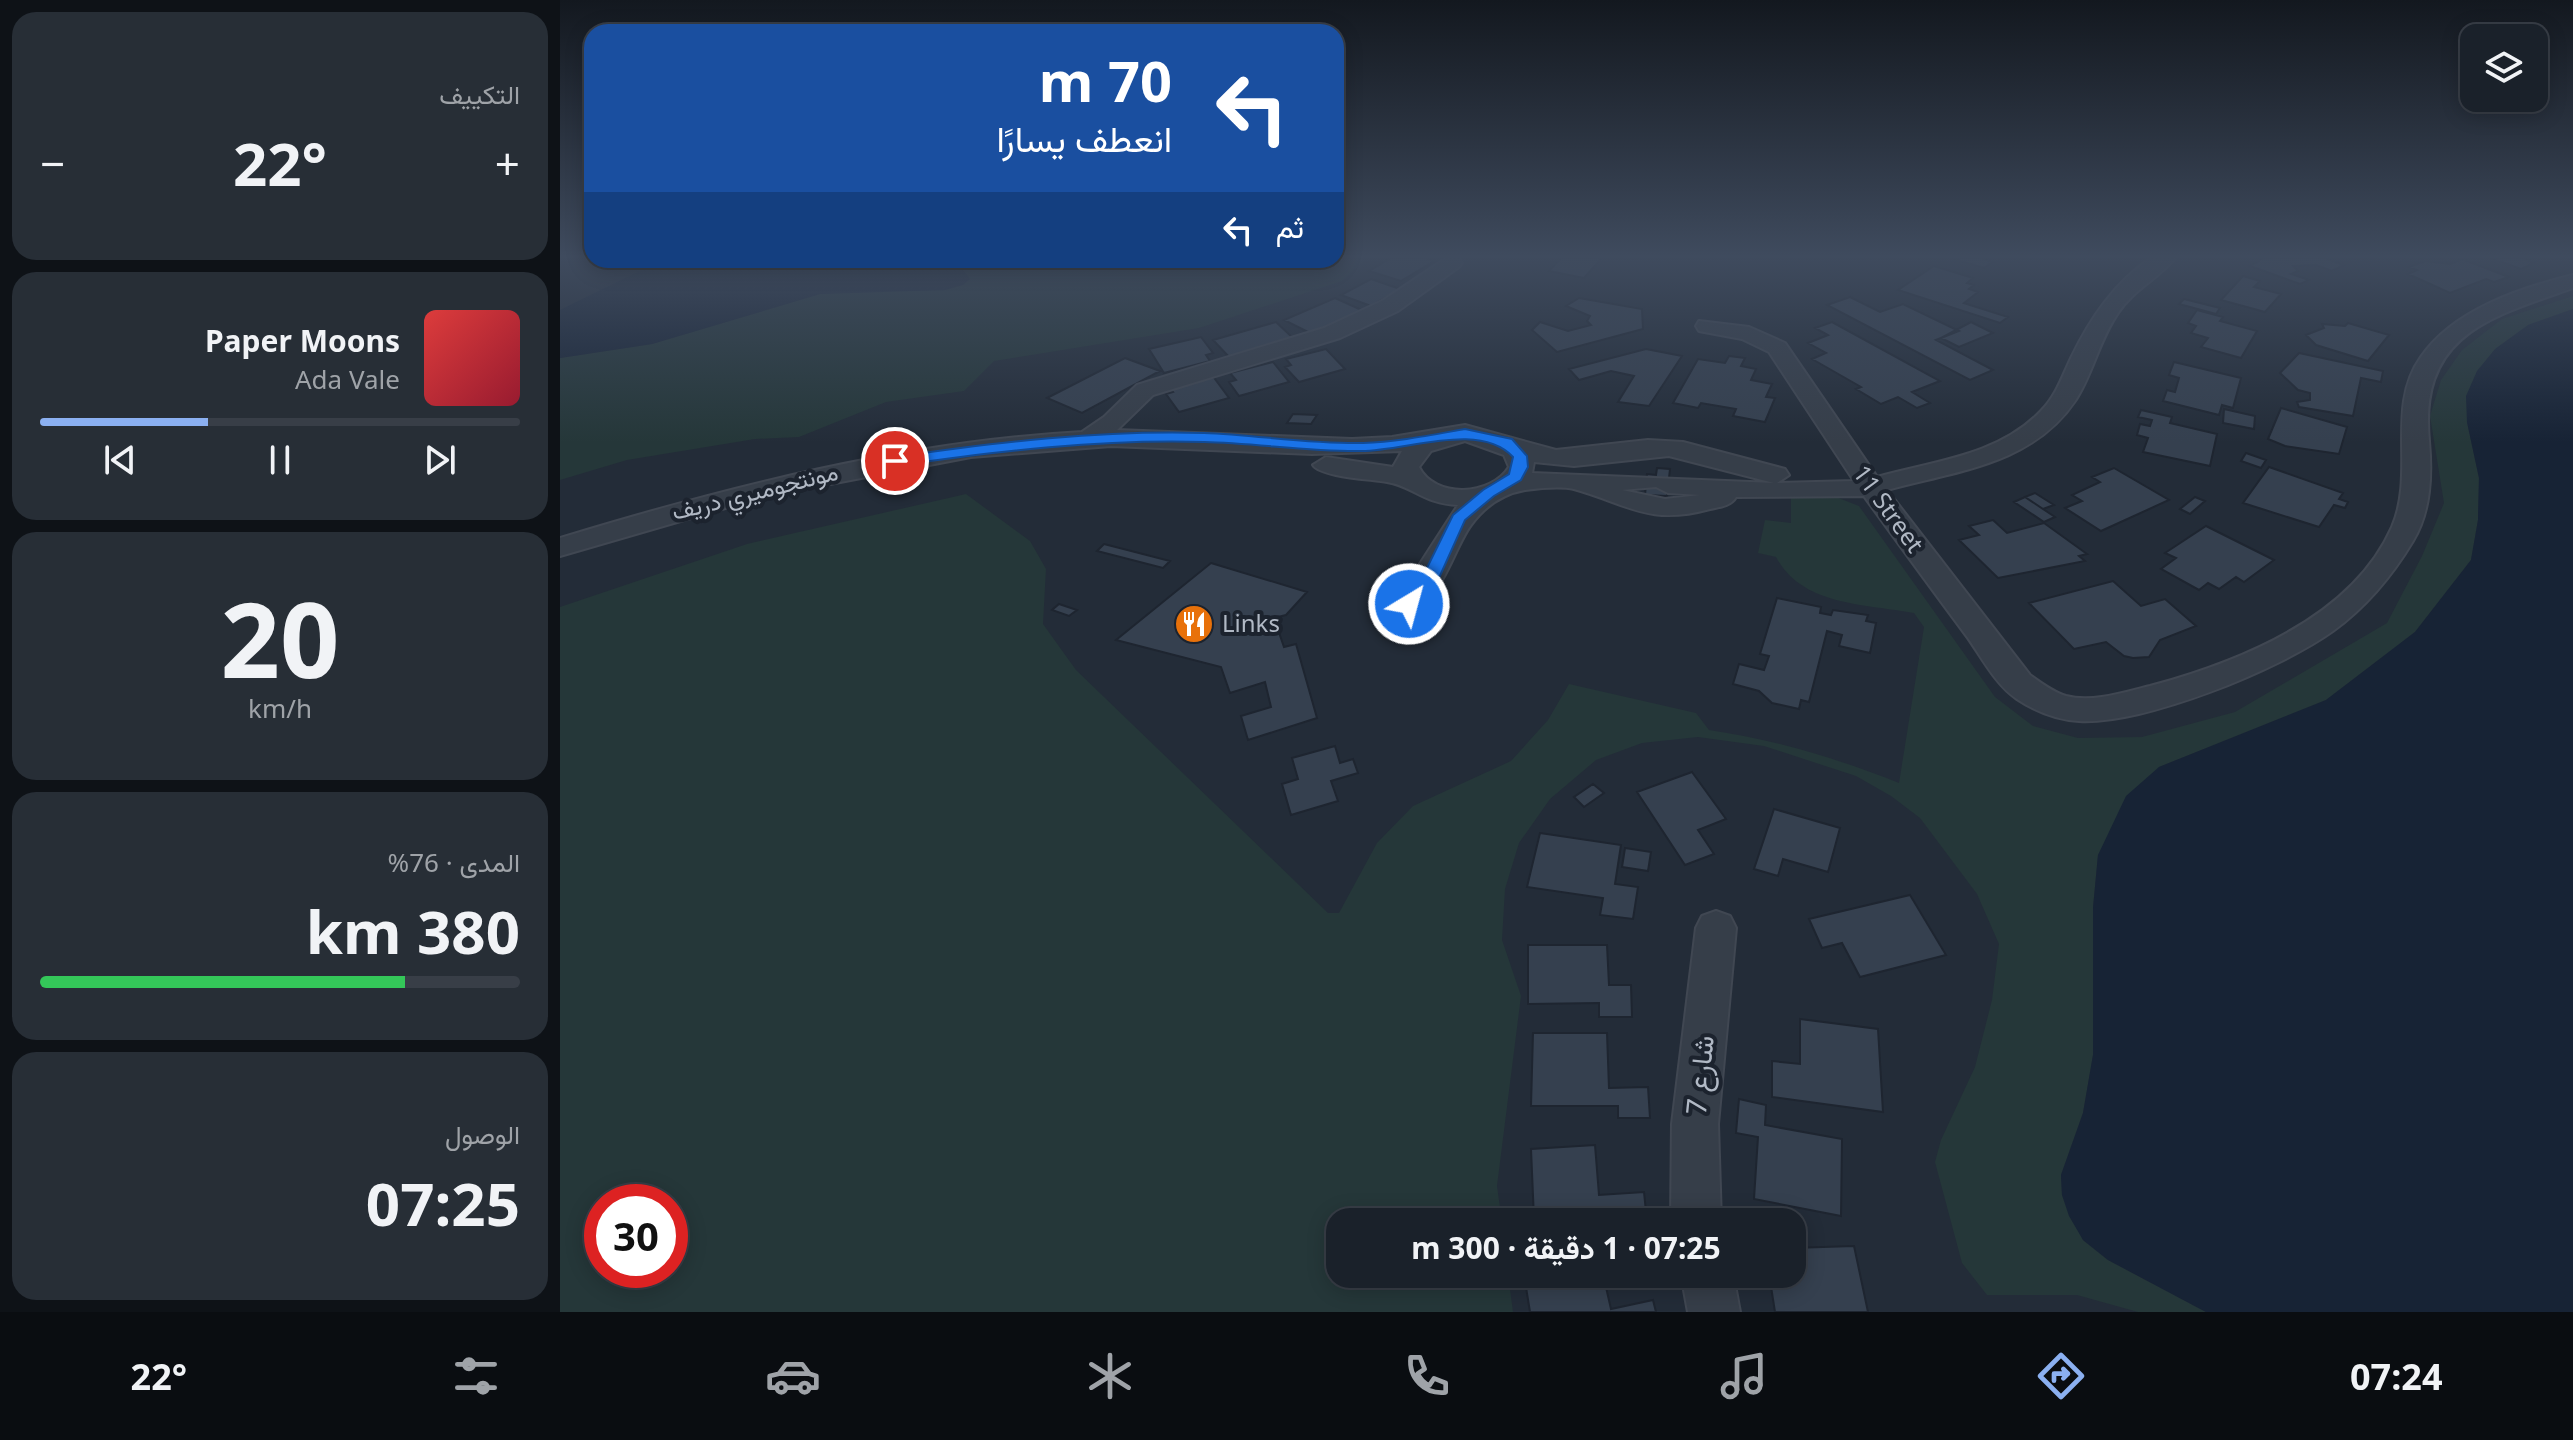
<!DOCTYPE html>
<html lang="ar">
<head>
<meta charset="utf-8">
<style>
	:root { --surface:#1a212a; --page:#272e36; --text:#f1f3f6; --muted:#9fa3a8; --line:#383e47; --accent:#8bb0f1 }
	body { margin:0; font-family:"Noto Sans",Vazirmatn,sans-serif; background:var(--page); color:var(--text); direction:rtl; height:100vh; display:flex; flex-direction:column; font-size:30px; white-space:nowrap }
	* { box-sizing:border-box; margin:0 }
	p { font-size:26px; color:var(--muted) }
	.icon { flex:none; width:44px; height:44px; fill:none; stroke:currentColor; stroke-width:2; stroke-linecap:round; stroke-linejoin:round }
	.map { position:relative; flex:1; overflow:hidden; direction:ltr }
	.side { display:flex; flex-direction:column; gap:12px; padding:12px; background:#0e1217; width:560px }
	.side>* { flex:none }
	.banner { position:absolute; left:24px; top:24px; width:760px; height:244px; border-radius:24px; box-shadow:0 4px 20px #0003,0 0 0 2px var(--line); direction:rtl; background:#1a4fa0; color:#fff; overflow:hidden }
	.controls { position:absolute; left:1900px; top:24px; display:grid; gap:16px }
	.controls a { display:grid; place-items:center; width:88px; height:88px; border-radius:16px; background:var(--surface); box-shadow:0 4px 20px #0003,0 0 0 2px var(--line); font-size:40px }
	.speed { position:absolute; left:24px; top:1184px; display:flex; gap:16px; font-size:40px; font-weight:700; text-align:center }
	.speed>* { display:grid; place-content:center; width:104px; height:104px; border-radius:50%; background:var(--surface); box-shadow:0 4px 20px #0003,0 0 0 2px var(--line); line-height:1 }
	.speed .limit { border:12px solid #d22; background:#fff; color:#111 }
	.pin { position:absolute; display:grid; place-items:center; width:68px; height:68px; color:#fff; margin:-34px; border:4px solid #fff; border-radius:50%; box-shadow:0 2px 8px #0007 }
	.me { position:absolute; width:88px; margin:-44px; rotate:37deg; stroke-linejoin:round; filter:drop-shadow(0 0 6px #0008) }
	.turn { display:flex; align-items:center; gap:28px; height:168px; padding:0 40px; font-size:36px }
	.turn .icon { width:104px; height:104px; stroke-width:2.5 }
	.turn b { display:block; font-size:56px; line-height:68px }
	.then { display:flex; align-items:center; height:76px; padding:0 40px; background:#0003; gap:16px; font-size:30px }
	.big { font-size:60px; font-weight:700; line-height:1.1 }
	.side .card { flex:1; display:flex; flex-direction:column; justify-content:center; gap:12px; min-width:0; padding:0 28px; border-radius:24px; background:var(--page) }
	.side .dial { align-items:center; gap:0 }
	.dial b { font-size:104px; line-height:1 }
	.song { display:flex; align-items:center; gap:24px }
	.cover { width:96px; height:96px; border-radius:12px; background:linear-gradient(135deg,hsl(0 70% 55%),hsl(350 70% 35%)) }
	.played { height:8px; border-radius:4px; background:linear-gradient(90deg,var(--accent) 35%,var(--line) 35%) }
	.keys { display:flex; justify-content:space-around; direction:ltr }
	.heat { display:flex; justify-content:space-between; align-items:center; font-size:44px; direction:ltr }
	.charge { height:12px; border-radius:6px; background:linear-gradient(90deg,#34c759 76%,var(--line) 0) }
	.trip { position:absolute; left:766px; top:1208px; width:480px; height:80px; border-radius:24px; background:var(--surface); box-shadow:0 4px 20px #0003,0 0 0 2px var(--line); font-weight:700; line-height:80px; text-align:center; direction:rtl }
	.tab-bar { display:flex; height:128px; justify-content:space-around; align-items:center; background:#0a0d11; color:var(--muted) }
	.tab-bar .icon { width:56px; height:56px }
	.tab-bar .selected { color:var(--accent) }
	.tab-bar b { font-size:36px; color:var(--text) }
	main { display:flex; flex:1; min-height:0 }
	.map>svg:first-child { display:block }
	.green { fill:#253739; fill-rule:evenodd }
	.water { fill:#172335 }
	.building { fill:#35404f; stroke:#1e2530; stroke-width:2 }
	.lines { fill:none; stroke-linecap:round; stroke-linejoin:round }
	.minor-casing { stroke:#404752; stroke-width:4 }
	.minor { fill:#363e49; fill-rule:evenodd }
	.route { fill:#1a73e8; stroke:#114b97; stroke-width:2 }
	.labels { text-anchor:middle; stroke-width:8; stroke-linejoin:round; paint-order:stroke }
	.street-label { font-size:24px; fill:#b1b9c5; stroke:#1c232e }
	.poi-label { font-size:24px; fill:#b1b9c5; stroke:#1c232e; text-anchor:start }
	.near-street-label { font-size:28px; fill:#b1b9c5; stroke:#1c232e }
</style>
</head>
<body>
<main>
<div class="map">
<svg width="2013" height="1312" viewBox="0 0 2013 1312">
	<rect width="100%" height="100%" fill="#232c38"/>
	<path class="green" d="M776,258H807L782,281L639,328L434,361L404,391L326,402L239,437L195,439L67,460L0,480V358L92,344L260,294L302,291L403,270L338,260Z
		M2013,296V309L1968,325L1907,422L1919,478L1918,520L1911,560L1855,632L1766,700L1599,767L1538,855L1533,908V1055L1523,1113L1501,1175L1502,1195L1523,1240L1548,1260L1646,1312H1578L1517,1295H1427L1402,1263L1375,1162L1381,1140L1415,1067L1432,1000L1439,944L1417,894L1360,818L1331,796L1296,776L1204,746L1138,737L1082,743L1036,760L990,799L959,843L945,889L942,940L961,996L937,1186L942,1222H780V1274H948L953,1312H0V607L187,544L406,494L470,541L486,569L483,624L516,670L768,913H779L817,843L853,806L951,761L988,720L1009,684L1136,713L1149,730C1216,740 1276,758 1339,783L1364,627L1354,613C1305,604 1242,606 1216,557L1198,553L1205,520L1231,523V497H1276L1299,506L1435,697L1473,726L1518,738L1582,737L1675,712L1827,623L1862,556L1884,503L1870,416L1881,380L1902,350L1942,319ZM42,1202H110V1270H42Z"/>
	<path class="water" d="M102,260H338L403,270L410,279L403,285L385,290L260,294L92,344L0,358V310Z
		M2013,309V1312H1646L1548,1260L1523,1240L1509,1216L1502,1195L1501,1175L1523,1113L1533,1055V908L1538,855L1566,796L1599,767L1766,700L1855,632L1911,560L1918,520L1919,478L1907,422L1906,396L1917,371L1935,349L1968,325Z"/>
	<path class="building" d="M831,258H866L874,261L841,281L809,271Z
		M1001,258H1042L1024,278L989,271Z
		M1391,258H1421L1432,262L1424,268Z
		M1704,258H1765L1784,265L1772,271L1756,265L1733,266L1738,271L1731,274L1749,280L1740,284L1690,266Z
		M1931,258H1971L1966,260L1974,263L1961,269Z
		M1902,259L1949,277L1934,282L1926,279L1890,293L1848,274L1857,270L1849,267L1865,261L1890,264Z
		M1374,266L1413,278L1407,283L1414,285L1409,289L1418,292L1404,303L1448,317L1440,323L1338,290Z
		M1683,276L1700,281L1694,287L1721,294L1705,312L1661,300Z
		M811,279L840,289L811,306L781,295Z
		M1290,297L1320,312L1343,304L1399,331L1376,340L1433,370L1410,380L1267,305Z
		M775,298L806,312L754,335L724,320Z
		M1019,298L1082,309L1083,329L997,352L972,330L980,322L1008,331L1031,325L1027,321L1030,316L1006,306Z
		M1624,299L1660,308L1656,314L1619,304Z
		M1637,310L1663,317L1660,321L1697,331L1681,358L1641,347L1648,338L1631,333L1636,326L1628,323Z
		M716,322L734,339L670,358L653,340Z
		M1272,322L1380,381L1352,392L1370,403L1357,408L1338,397L1321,404L1296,389L1301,387L1252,359L1266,353L1248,343L1268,335L1255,328Z
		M1411,322L1433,333L1399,347L1381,338Z
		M1788,323L1829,335L1808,361L1756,345L1746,335L1764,328L1762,324L1785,326Z
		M641,337L653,353L646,355L650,361L604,373L589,349Z
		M766,349L785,369L739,382L725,367L731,365L726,359Z
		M1086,349L1122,356L1089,406L1058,402L1074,376L1051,371L1019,380L1009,369Z
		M1739,353L1823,371L1821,382L1801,378L1793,416L1739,407L1737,402L1750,400V393L1738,390L1720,373Z
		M1169,356L1185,358L1181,366L1196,369L1191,380L1212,384L1206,397L1215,398L1205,422L1173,416L1176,409L1141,403L1138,408L1113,403L1138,359L1165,363Z
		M565,358L600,371L522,413L487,398Z
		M713,362L729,382L679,396L669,382L676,380L670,373Z
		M1614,362L1681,378L1673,408L1662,405L1659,415L1603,401L1607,390L1615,392L1619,378L1609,375Z
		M652,375L669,398L619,412L606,394L613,392L609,387Z
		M1721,408L1787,427L1779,454L1725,446L1708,439Z
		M1664,409L1695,416L1694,429L1663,423Z
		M1581,410L1612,417L1610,423L1657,434L1650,466L1583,452L1588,438L1577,435L1580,424L1590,426L1592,420L1578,417Z
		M733,414L757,415L751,424L727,423Z
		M1686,453L1706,460L1701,468L1681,461Z
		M1709,467L1783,493L1779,499L1788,502L1785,508L1774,505L1759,527L1683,503Z
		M1097,468L1110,469L1107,496L1085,495L1087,474L1096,475Z
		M1554,468L1609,500L1541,531L1505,508L1522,501L1512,495L1540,482L1532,477Z
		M1475,493L1494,505L1483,509L1465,497Z
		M1465,497L1495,517L1484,522L1454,502Z
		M1635,497L1645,501L1630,514L1620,509Z
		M1433,520L1447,533L1484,523L1527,554L1519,556L1525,561L1438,578L1399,540L1419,535L1409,526Z
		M1646,526L1714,560L1684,582L1676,577L1659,589L1648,583L1639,590L1601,569L1616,558L1605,553Z
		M544,544L610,561L603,568L537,551Z
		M651,563L747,592L726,615L714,618L724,647L736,644L757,718L688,740L681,716L711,707L705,682L670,693L661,667L556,640Z
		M1553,581L1581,606L1605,599L1636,626L1600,640L1589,657L1573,658L1564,656L1546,642L1514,649L1469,603Z
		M1217,598L1261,607L1260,613L1271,615L1273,610L1308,615L1306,621L1316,623L1310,653L1279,646L1282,635L1267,631L1249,702L1241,700L1239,709L1212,703L1199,691L1173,684L1179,664L1204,670L1209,656L1200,654Z
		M499,604L517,610L509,616L492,610Z
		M775,746L780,763L793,759L798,773L771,781L778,801L731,815L722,784L738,779L732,758Z
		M1132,772L1166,819L1138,830L1154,854L1125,865L1077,792Z
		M1033,784L1044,793L1024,807L1014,797Z
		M1214,809L1280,828L1268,872L1223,859L1218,876L1194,869Z
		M980,833L1061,845L1055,884L1078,887L1073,919L1040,915L1043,898L967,887Z
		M1065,848L1091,852L1088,871L1062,867Z
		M1350,895L1386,955L1300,977L1282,943L1262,948L1249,919Z
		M968,945H1047L1049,985H1071L1072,1017H1039V1003L968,1004Z
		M1240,1019L1318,1029L1323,1112L1212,1097V1061L1240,1064Z
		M973,1033H1047L1049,1088L1088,1087L1090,1118H1058V1106H971Z
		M1179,1099L1206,1105L1205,1125L1282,1139L1281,1216L1194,1199L1198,1137L1176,1133Z
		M1035,1145L1039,1195L1084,1192L1087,1222H1046V1215L974,1219L971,1149Z
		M1294,1246L1308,1312H1215L1209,1274H1232V1248Z
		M1043,1274L1051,1309L1093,1300L1096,1312H970L964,1275Z"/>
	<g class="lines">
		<g class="minor-casing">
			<path id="minor" d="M898,258L902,263L899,267L838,311L780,338L593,395L557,430L792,439L832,437L905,425L996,450L1088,440L1123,442L1225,469L1229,475L1217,483L1294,481L1209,352L1182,339L1139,331L1136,326L1139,321L1189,327L1225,343L1317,477C1374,461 1438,456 1481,411C1496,396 1502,377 1511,358C1530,319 1554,283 1591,258H1615C1598,279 1573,290 1558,313C1539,340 1533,374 1515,401C1472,465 1395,471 1327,490L1470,675C1481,683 1493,692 1506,696C1533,703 1565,692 1590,686C1679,662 1792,618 1832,527C1856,472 1825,407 1861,357C1893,310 1960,288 2013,275V288C1928,318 1859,335 1869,441C1872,475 1871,511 1853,541C1832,576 1806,607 1773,631C1720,669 1584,725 1519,721C1497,720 1475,711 1457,699C1436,685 1422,658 1408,638C1373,591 1338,543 1304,496L1176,497C1171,506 1159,507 1150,509C1088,526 1068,504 1014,489C1000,486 980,488 965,490C942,494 925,506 911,525C892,550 876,621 838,611L834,604L898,505C864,504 853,486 827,482C810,479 761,477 753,465L766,457L833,467L842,451L752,454L551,446L411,457L207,496L0,556V538C171,486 344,442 522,432L544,417L577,385L764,328L822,301L885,259ZM905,441L944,455L949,467C931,496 875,499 859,467L871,451ZM1109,456L1214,483L972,473L974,462L1014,466ZM1096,487L1108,493L1140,495L1105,499L1062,490Z
				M1156,911L1170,916L1176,928L1158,1124L1161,1222H1111L1112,1124L1136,928L1142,916Z
				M1121,1274H1173L1180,1312H1128Z"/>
		</g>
		<use href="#minor" class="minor"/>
	</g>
	<linearGradient id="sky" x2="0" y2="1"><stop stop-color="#13181f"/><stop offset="0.58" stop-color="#3f4b5e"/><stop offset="1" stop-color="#3f4b5e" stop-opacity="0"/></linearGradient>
	<rect width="2013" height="442" fill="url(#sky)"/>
	<path class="route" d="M905,429L952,439L967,456L968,467L961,480L934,496L905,520L879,578L855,608L849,610L841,604L863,576L893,515L923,490L949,474L953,457C919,421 847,451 802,451C749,452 696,443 644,442C540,439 438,451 335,466L328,461L335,457C438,442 540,430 644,433C697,435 750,444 803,443C837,442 871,435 905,429Z"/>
	<defs>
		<g id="restaurant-disc" transform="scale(2)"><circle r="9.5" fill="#e8710a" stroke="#1c232e"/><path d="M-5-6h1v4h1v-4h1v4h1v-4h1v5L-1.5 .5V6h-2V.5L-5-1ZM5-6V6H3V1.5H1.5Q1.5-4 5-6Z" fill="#fff"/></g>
	</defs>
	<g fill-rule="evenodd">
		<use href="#restaurant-disc" x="634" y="624"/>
	</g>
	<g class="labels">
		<g class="street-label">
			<text transform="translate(195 492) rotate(-14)" y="8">مونتجوميري دريف</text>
			<text transform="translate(1328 509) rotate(54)" y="8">11 Street</text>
		</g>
		<g class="poi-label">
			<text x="662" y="632">Links</text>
		</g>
		<g class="near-street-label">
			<text transform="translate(1140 1075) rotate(-84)" y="10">شارع 7</text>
		</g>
	</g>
</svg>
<div class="controls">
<a><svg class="icon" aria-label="layers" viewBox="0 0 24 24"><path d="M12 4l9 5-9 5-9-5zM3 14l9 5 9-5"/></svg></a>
</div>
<div class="speed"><div class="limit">30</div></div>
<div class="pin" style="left:335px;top:461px;background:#d93025"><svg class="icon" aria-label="arrive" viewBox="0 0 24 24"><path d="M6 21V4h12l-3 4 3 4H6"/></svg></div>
<svg class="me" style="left:849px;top:604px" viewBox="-20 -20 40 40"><circle r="17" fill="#1a73e8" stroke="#fff" stroke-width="3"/><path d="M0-11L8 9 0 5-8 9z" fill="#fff"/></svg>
<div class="trip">07:25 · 1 دقيقة · 300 m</div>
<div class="banner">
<div class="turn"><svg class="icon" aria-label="left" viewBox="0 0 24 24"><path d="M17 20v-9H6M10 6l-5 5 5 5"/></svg><div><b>70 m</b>انعطف يسارًا</div></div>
<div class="then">ثم<svg class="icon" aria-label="left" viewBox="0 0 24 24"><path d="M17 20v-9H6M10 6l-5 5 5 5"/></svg></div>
</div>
</div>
<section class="side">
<div class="card"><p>التكييف</p>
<div class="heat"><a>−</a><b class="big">22°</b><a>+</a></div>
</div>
<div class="card">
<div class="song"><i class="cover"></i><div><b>Paper Moons</b><p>Ada Vale</p></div></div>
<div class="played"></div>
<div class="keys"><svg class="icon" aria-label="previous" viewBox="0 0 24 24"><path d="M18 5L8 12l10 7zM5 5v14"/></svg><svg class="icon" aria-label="pause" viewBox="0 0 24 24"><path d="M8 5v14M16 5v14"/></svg><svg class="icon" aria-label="next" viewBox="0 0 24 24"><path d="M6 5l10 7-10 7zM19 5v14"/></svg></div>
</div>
<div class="card dial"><b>20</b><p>km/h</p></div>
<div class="card"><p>المدى · 76%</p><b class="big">380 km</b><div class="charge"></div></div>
<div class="card"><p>الوصول</p><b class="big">07:25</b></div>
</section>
</main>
<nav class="tab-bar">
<b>07:24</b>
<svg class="icon selected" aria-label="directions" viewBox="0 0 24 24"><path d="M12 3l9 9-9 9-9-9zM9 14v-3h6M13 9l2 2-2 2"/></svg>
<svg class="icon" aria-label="music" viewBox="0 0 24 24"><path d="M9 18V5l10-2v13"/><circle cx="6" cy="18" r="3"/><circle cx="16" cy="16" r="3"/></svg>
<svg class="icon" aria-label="phone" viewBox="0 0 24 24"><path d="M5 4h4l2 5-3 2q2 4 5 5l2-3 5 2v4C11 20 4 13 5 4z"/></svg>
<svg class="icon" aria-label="climate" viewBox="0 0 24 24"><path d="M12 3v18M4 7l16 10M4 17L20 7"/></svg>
<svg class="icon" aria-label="car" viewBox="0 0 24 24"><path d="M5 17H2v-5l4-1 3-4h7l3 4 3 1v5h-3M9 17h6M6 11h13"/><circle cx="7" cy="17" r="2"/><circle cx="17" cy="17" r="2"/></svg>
<svg class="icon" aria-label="filters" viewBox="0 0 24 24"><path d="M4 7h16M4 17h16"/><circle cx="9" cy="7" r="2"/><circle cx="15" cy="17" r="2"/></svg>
<b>22°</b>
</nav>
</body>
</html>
